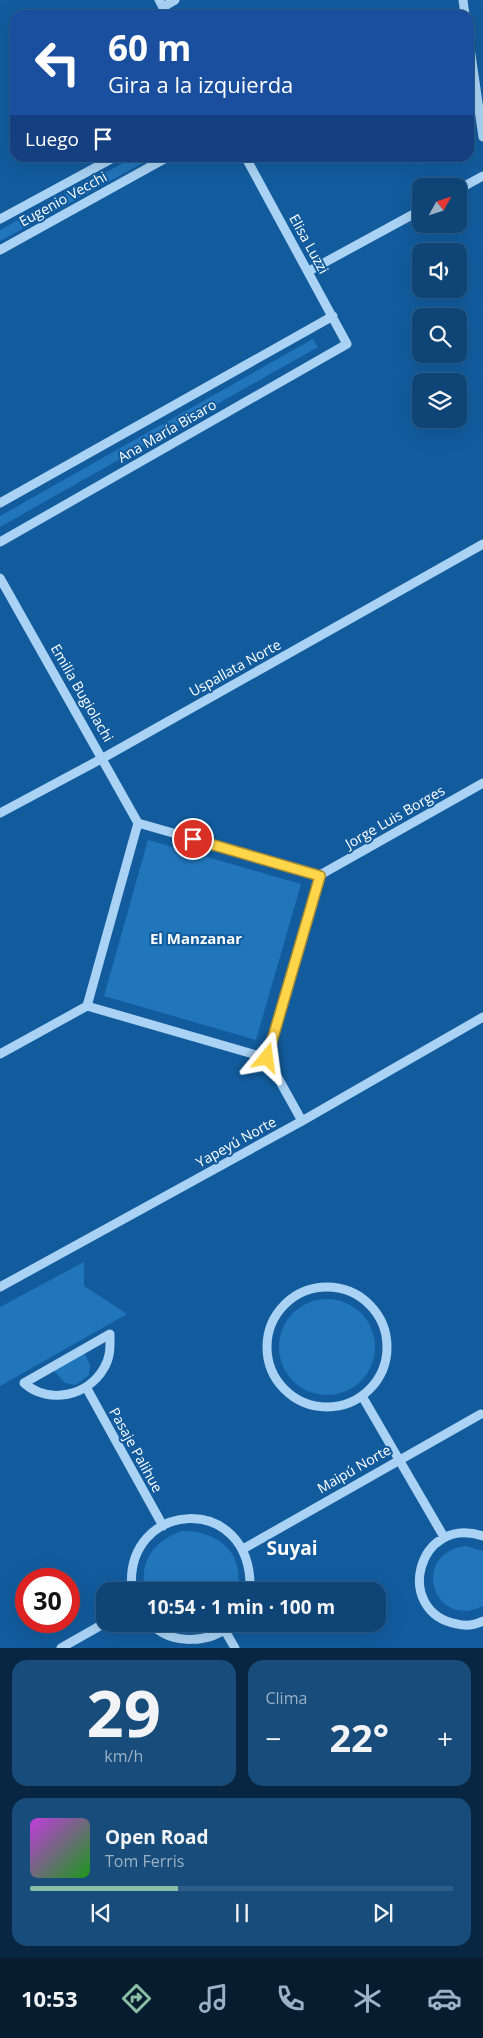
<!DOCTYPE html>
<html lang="es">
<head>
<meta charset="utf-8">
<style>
	:root { --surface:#0e4576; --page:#174c7b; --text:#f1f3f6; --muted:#9bb1c5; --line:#2e5d88; --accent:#8abfa5 }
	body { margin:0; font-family:"Open Sans",sans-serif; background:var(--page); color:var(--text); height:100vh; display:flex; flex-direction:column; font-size:19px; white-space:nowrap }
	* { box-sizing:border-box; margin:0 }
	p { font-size:16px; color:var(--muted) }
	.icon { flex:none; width:28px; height:28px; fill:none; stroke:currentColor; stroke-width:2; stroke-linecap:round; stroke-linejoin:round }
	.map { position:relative; height:1648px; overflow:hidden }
	.side { display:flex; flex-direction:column; gap:12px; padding:12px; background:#082641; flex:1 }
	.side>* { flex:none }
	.hud { position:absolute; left:10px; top:10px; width:464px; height:152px; border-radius:15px; box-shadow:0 5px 20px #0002,0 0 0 1px var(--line); background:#1a4fa0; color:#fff; overflow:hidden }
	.needle { width:32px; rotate:50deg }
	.fabs { position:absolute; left:412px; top:178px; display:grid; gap:10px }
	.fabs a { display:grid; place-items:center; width:55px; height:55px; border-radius:10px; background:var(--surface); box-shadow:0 5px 20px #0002,0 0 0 1px var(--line); font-size:25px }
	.speed { position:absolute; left:15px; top:1568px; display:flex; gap:10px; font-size:25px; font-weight:700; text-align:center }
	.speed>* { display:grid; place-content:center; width:65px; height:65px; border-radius:50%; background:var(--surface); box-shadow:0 5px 20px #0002,0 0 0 1px var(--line); line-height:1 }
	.speed .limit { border:8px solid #d22; background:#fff; color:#111 }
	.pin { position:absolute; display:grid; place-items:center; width:42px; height:42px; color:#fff; margin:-21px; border:2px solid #fff; border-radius:50%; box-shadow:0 1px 5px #0007 }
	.me { position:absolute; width:55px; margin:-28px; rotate:16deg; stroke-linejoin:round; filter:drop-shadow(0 0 4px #0008) }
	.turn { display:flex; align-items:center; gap:18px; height:105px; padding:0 15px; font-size:22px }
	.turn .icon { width:65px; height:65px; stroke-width:2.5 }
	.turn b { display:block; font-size:35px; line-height:42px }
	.then { display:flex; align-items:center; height:48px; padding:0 15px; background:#0003; gap:10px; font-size:19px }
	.big { font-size:38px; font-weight:700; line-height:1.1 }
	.side .tile { flex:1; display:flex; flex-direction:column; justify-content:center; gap:8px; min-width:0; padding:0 18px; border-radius:15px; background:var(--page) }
	.side .dial { align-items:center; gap:0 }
	.dial b { font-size:65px; line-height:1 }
	.song { display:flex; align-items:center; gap:15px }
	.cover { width:60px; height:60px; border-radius:8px; background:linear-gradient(135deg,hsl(290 70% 55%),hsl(120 70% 35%)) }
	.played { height:5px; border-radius:2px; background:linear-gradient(90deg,var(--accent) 35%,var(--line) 35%) }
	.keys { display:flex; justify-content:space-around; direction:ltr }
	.heat { display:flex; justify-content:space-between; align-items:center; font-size:28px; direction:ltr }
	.side .tiles { flex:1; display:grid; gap:12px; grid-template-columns:1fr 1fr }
	.tile:last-child { grid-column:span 2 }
	.trip { position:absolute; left:96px; top:1582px; width:290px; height:50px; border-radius:15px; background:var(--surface); box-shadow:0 5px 20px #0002,0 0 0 1px var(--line); font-weight:700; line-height:50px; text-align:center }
	.tab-bar { display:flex; height:80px; justify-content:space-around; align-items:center; background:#061c2f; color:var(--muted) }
	.tab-bar .icon { width:35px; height:35px }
	.tab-bar .current { color:var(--accent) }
	.tab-bar b { font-size:22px; color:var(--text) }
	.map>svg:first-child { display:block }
	.green { fill:#2175bb }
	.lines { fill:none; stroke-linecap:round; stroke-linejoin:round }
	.minor { stroke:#a9d2f4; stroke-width:9 }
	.route-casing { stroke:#a68a30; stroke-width:12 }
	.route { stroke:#ffd54a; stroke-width:9 }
	.labels { text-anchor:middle; stroke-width:4; stroke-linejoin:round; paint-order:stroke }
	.street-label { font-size:14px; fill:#fff; stroke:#125c9e }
	.neighbourhood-label { font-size:15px; font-weight:bold; fill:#fff; stroke:#125c9e }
	.district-label { font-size:19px; font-weight:bold; fill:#fff; stroke:#125c9e }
</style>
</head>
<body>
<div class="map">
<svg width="483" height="1648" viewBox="0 0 483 1648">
	<rect width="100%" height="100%" fill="#125c9e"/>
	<path class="green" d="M132,158H152L0,241V230Z
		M313,339L318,347L0,527V516Z
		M148,840L301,884L256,1040L104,996Z
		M84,1262V1286L127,1314L0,1386V1307Z
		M279 1347a48 48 0 1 1 96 0a48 48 0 1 1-96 0Z
		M84,1352L90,1365L89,1375L76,1385L65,1383L53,1370Z
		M181,1531C217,1530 246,1553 237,1591H144C141,1559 152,1543 181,1531Z
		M465,1546L483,1551V1606C434,1630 409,1555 465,1546Z"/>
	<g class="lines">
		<path class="minor" d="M159,0L167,15
			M463,0L465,15
			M163,7L175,0
			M469,41L483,137
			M459,189L483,176
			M0,219L113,158
			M0,250L166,158
			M309,271L421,210
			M0,503L333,316
			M0,542L347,344L246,158
			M0,578L138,823
			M0,813L103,758L483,544
			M138,823L320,875L267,1058L87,1006Z
			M320,875L483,783
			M0,1054L87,1006
			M267,1058L302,1121
			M267 1347a60 60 0 1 1 120 0a60 60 0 1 1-120 0Z
			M0,1287L302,1121L483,1017
			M110,1334C110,1345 111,1357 104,1368C88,1396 49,1405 24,1383Z
			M86,1387L163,1526
			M362,1396L444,1537
			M483,1536C417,1514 393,1612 457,1624C465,1626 475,1625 483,1621
			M243,1549L481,1414
			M132,1591C122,1499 254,1490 250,1591
			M151,1624C171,1645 211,1644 231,1624
			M224,1629L235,1648
			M61,1648L105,1623"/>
	</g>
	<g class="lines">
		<g class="route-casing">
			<path id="route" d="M193,839L320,876L267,1058"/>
		</g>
		<use href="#route" class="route"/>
	</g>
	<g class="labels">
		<g class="street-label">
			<text transform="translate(63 199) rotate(-29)" y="5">Eugenio Vecchi</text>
			<text transform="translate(309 244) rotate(61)" y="5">Elisa Luzzi</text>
			<text transform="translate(167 431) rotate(-30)" y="5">Ana María Bisaro</text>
			<text transform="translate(235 668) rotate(-29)" y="5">Uspallata Norte</text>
			<text transform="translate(82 693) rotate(60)" y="5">Emilia Bugiolachi</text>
			<text transform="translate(395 817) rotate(-30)" y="5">Jorge Luis Borges</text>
			<text transform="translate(236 1142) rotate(-29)" y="5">Yapeyú Norte</text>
			<text transform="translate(136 1450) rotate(61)" y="5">Pasaje Palihue</text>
			<text transform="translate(354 1469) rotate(-30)" y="5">Maipú Norte</text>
		</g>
		<g class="neighbourhood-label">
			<text x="196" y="944">El Manzanar</text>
		</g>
		<g class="district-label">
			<text x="292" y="1555">Suyai</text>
		</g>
	</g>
</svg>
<div class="fabs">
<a><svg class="needle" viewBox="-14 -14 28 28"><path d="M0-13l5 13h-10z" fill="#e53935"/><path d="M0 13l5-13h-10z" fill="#9bb1c5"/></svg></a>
<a><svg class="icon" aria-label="sound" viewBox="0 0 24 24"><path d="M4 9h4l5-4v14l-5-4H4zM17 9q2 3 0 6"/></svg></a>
<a><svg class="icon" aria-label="search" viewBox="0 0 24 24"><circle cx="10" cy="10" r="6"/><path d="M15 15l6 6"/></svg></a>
<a><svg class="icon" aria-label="layers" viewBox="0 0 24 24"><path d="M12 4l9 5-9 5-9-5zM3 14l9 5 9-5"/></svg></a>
</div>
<div class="speed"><div class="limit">30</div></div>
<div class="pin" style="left:193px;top:839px;background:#d93025"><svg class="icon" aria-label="arrive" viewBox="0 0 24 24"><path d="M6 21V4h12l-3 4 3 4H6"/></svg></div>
<svg class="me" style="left:267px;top:1058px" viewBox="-20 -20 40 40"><path d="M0-17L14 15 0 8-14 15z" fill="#ffd54a" stroke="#fff" stroke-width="4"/></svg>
<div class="trip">10:54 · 1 min · 100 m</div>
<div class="hud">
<div class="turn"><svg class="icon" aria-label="left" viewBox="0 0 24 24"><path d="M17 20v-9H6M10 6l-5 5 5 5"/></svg><div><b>60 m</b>Gira a la izquierda</div></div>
<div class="then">Luego<svg class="icon" aria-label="arrive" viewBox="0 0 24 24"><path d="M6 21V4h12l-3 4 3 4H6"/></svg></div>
</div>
</div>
<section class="side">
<div class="tiles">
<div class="tile dial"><b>29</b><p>km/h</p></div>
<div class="tile"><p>Clima</p>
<div class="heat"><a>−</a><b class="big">22°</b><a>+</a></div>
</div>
<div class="tile">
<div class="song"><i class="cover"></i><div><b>Open Road</b><p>Tom Ferris</p></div></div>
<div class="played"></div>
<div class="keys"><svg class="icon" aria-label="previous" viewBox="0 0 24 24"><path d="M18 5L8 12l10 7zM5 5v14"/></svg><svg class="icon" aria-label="pause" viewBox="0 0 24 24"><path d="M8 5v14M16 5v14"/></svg><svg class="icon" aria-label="next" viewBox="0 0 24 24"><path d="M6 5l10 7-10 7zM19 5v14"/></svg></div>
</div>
</div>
</section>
<nav class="tab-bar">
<b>10:53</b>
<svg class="icon current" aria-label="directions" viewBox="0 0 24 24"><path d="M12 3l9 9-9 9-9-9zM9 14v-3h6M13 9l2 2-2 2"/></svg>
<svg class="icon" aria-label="music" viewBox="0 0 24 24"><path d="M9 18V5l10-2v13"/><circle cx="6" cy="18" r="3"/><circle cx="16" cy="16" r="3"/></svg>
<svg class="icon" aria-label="phone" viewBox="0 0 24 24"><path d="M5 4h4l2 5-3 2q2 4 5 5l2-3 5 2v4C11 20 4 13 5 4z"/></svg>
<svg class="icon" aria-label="climate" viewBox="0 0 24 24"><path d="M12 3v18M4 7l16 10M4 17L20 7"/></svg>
<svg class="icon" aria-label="car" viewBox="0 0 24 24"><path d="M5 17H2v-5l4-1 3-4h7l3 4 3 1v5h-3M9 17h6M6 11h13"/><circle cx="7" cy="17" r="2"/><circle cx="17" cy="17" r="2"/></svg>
</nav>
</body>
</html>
